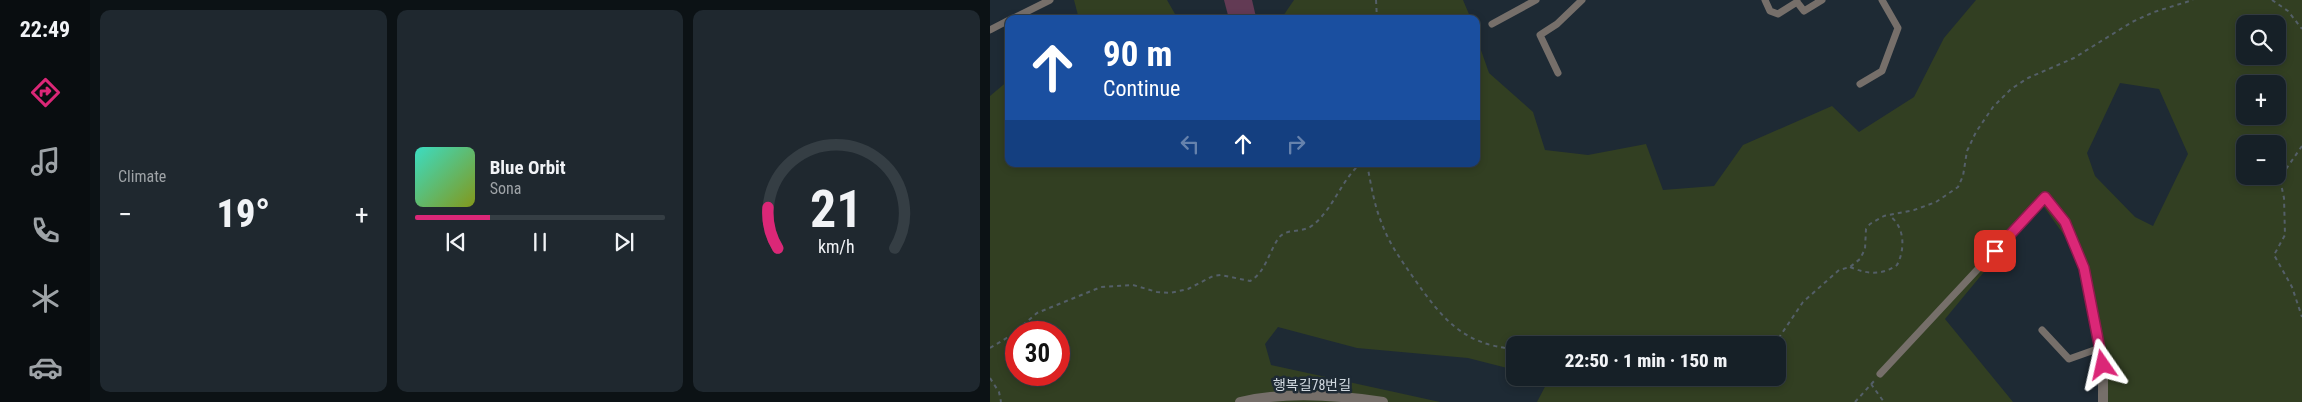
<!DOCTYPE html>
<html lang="en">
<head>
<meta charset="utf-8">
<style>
	:root { --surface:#162027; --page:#1f282f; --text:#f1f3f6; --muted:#9ea3a7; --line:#353e44; --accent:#db2777 }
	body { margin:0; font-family:"Roboto Condensed","Noto Sans KR",sans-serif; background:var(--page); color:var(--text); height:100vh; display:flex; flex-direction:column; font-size:19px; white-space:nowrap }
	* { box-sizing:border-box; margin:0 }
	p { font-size:16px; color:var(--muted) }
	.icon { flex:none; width:28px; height:28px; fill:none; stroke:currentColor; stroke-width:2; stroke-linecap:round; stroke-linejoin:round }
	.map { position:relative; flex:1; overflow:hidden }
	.sheet { display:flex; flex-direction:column; gap:10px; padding:10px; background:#0c1215; width:900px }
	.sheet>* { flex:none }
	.hud { position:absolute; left:15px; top:15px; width:475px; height:152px; border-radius:10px; box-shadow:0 2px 8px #0003,0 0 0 1px var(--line); background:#1a4fa0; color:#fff; overflow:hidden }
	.fabs { position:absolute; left:1246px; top:15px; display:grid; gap:10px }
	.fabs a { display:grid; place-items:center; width:50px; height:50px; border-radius:10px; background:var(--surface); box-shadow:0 2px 8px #0003,0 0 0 1px var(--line); font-size:25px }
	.speed { position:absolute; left:15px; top:321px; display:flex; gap:10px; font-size:25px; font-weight:700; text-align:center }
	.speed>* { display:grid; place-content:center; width:65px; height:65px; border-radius:50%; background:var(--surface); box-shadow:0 2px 8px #0003,0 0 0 1px var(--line); line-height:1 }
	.speed .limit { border:8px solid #d22; background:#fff; color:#111 }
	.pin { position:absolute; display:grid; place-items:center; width:42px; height:42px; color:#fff; margin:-21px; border-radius:10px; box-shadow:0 2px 8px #0006 }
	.me { position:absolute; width:55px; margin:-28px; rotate:349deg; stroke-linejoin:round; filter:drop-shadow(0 0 4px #0008) }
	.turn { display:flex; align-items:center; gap:18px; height:105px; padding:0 15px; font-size:22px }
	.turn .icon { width:65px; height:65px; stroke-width:2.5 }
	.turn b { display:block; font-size:35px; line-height:42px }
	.lanes { display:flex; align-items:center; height:48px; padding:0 15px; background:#0003; justify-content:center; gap:25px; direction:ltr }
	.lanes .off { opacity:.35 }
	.big { font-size:38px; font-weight:800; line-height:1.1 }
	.sheet .tile { flex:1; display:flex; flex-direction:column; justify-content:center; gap:8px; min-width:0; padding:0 18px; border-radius:10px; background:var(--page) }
	.sheet .dial { align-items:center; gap:0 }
	.dial svg { height:130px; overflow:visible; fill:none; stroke:var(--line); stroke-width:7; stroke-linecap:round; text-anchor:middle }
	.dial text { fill:var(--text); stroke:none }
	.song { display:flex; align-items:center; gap:15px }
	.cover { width:60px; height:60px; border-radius:8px; background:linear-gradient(135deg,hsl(170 70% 55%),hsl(70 70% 35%)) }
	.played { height:5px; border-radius:2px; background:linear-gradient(90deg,var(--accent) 30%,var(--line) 30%) }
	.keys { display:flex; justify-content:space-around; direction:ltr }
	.heat { display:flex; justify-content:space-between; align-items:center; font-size:28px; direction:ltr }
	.sheet .tiles { flex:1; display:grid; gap:10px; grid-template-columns:repeat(3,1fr) }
	.trip { position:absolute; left:516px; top:336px; width:280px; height:50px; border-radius:10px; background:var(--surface); box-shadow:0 2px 8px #0003,0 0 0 1px var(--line); font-weight:800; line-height:50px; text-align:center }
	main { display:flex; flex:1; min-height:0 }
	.dock { display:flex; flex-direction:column; width:90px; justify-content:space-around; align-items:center; background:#090d10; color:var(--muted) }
	.dock .icon { width:35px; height:35px }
	.dock .on { color:var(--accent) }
	.dock b { font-size:22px; color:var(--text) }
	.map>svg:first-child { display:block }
	.green { fill:#323f22; fill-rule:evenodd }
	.building { fill:#623a54 }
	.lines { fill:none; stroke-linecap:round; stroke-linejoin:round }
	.path { stroke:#545f68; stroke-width:2; stroke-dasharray:4 4; stroke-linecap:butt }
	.lane { stroke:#766f6a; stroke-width:7 }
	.street { stroke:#766f6a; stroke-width:10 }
	.route-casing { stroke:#8e194d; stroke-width:12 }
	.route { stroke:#db2777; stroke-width:9 }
	.labels { text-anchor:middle; stroke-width:5; stroke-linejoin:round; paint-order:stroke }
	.street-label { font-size:14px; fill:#d1d9e0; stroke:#1e2a34 }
</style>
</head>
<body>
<main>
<nav class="dock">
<b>22:49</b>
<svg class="icon on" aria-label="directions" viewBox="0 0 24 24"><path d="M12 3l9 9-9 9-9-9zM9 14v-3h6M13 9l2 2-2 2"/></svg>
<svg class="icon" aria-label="music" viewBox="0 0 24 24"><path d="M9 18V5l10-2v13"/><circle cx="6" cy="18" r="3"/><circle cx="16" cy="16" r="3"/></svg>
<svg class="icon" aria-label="phone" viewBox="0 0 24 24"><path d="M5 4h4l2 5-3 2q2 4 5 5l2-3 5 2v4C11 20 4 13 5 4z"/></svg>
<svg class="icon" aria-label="climate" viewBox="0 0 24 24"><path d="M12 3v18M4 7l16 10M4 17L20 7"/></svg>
<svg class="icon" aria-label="car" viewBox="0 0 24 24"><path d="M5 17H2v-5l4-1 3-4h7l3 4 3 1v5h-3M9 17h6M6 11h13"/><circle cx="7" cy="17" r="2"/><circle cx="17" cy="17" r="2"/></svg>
</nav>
<section class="sheet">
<div class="tiles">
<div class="tile"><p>Climate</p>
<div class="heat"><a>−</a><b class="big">19°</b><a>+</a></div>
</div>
<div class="tile">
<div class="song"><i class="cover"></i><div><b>Blue Orbit</b><p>Sona</p></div></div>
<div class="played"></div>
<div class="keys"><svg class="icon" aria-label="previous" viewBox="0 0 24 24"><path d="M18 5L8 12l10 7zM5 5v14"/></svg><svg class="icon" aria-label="pause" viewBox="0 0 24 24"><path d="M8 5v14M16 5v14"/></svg><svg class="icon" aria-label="next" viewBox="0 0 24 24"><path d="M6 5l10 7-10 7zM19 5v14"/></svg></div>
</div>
<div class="tile dial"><svg viewBox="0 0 100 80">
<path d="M14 69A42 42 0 1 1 86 69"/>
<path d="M14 69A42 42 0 0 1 8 44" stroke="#db2777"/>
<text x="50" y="56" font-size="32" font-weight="700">21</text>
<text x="50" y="72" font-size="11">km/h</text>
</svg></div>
</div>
</section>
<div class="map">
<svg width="1312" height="402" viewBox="0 0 1312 402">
	<rect width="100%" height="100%" fill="#1e2a34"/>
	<path class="green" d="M84,0H177L185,14L190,19H89Z
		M304,0H473L481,19H291Z
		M986,0H1312V402H1118L1099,270L1051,203L955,319L1023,402H547L559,379L556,378H788V345H525V370L478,358L367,348L288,327L275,344L281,365L450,402H0V96L19,80V164H486V36L499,73L543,112L555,150L598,155L656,144L673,190L724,186L753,145L842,106L869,132L924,97L954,38ZM1255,24H1288V56H1255ZM1130,83L1169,89L1198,154L1163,226L1145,217L1105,176L1097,153ZM1255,84H1288V116H1255ZM1255,144H1288V176H1255ZM26,332H69V375H26Z"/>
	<path class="building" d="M234,0H262L266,17L239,19Z"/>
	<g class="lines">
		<path class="path" d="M386,0L387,19
			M1282,0L1298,11L1312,29
			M1312,146L1294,172L1291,184L1294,198L1295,235L1284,255L1302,287L1312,317
			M377,164C381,184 384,205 392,224C399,243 411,260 423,277C451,317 472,345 525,349
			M860,267C877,274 891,276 907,265C915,250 915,228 901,217
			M557,345H581
			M784,345L813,302L849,270L860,267L870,259L875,249L876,229L880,224L894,216L924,210L946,202L968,187L973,176L977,151L986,132L1003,107L1021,89L1038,78L1084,58L1142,22L1164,12L1203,0
			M0,348L20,336L47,313L111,287L143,285L167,292L180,293L198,289L223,276L231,275L260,281C275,273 279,252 288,239C296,227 312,234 323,225C343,209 351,181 370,164
			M0,378L9,392L11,402
			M651,378L679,385L708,378
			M881,384L894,402
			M865,402L885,380"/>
		<path class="lane" d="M775,0L780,11L788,14L807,2V0
			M807,2L814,11L832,0
			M22,19L60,0
			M502,24L546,0
			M0,30L19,20
			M568,73L550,35L567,24L592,0
			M870,84L892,71L908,28L892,0
			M1052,330L1079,359L1110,348
			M890,374L1055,197L1075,222"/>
		<path class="street" d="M1075,222L1094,268L1113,365V402
			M250,402C296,391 347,395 393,402"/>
	</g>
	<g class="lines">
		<g class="route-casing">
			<path id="route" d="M1005,251L1055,197L1075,222L1094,268L1113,365"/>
		</g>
		<use href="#route" class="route"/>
	</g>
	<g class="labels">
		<g class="street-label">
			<text x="322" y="390">행복길78번길</text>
		</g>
	</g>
</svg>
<div class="fabs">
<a><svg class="icon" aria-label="search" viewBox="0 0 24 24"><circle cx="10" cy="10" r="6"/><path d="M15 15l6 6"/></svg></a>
<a>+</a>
<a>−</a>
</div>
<div class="speed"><div class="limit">30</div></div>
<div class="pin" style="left:1005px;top:251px;background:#d93025"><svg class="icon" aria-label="arrive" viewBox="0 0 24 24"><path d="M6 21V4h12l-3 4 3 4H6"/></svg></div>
<svg class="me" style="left:1113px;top:365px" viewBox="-20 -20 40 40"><path d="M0-17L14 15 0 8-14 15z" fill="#db2777" stroke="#fff" stroke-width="4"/></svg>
<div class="trip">22:50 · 1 min · 150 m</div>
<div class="hud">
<div class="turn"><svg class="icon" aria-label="ahead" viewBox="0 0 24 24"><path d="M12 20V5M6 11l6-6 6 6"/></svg><div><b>90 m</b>Continue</div></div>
<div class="lanes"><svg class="icon off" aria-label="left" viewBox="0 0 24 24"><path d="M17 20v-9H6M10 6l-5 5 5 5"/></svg><svg class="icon" aria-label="ahead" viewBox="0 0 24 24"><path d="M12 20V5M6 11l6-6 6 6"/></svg><svg class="icon off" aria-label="right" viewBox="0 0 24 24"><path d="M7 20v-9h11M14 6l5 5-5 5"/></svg></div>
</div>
</div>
</main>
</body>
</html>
